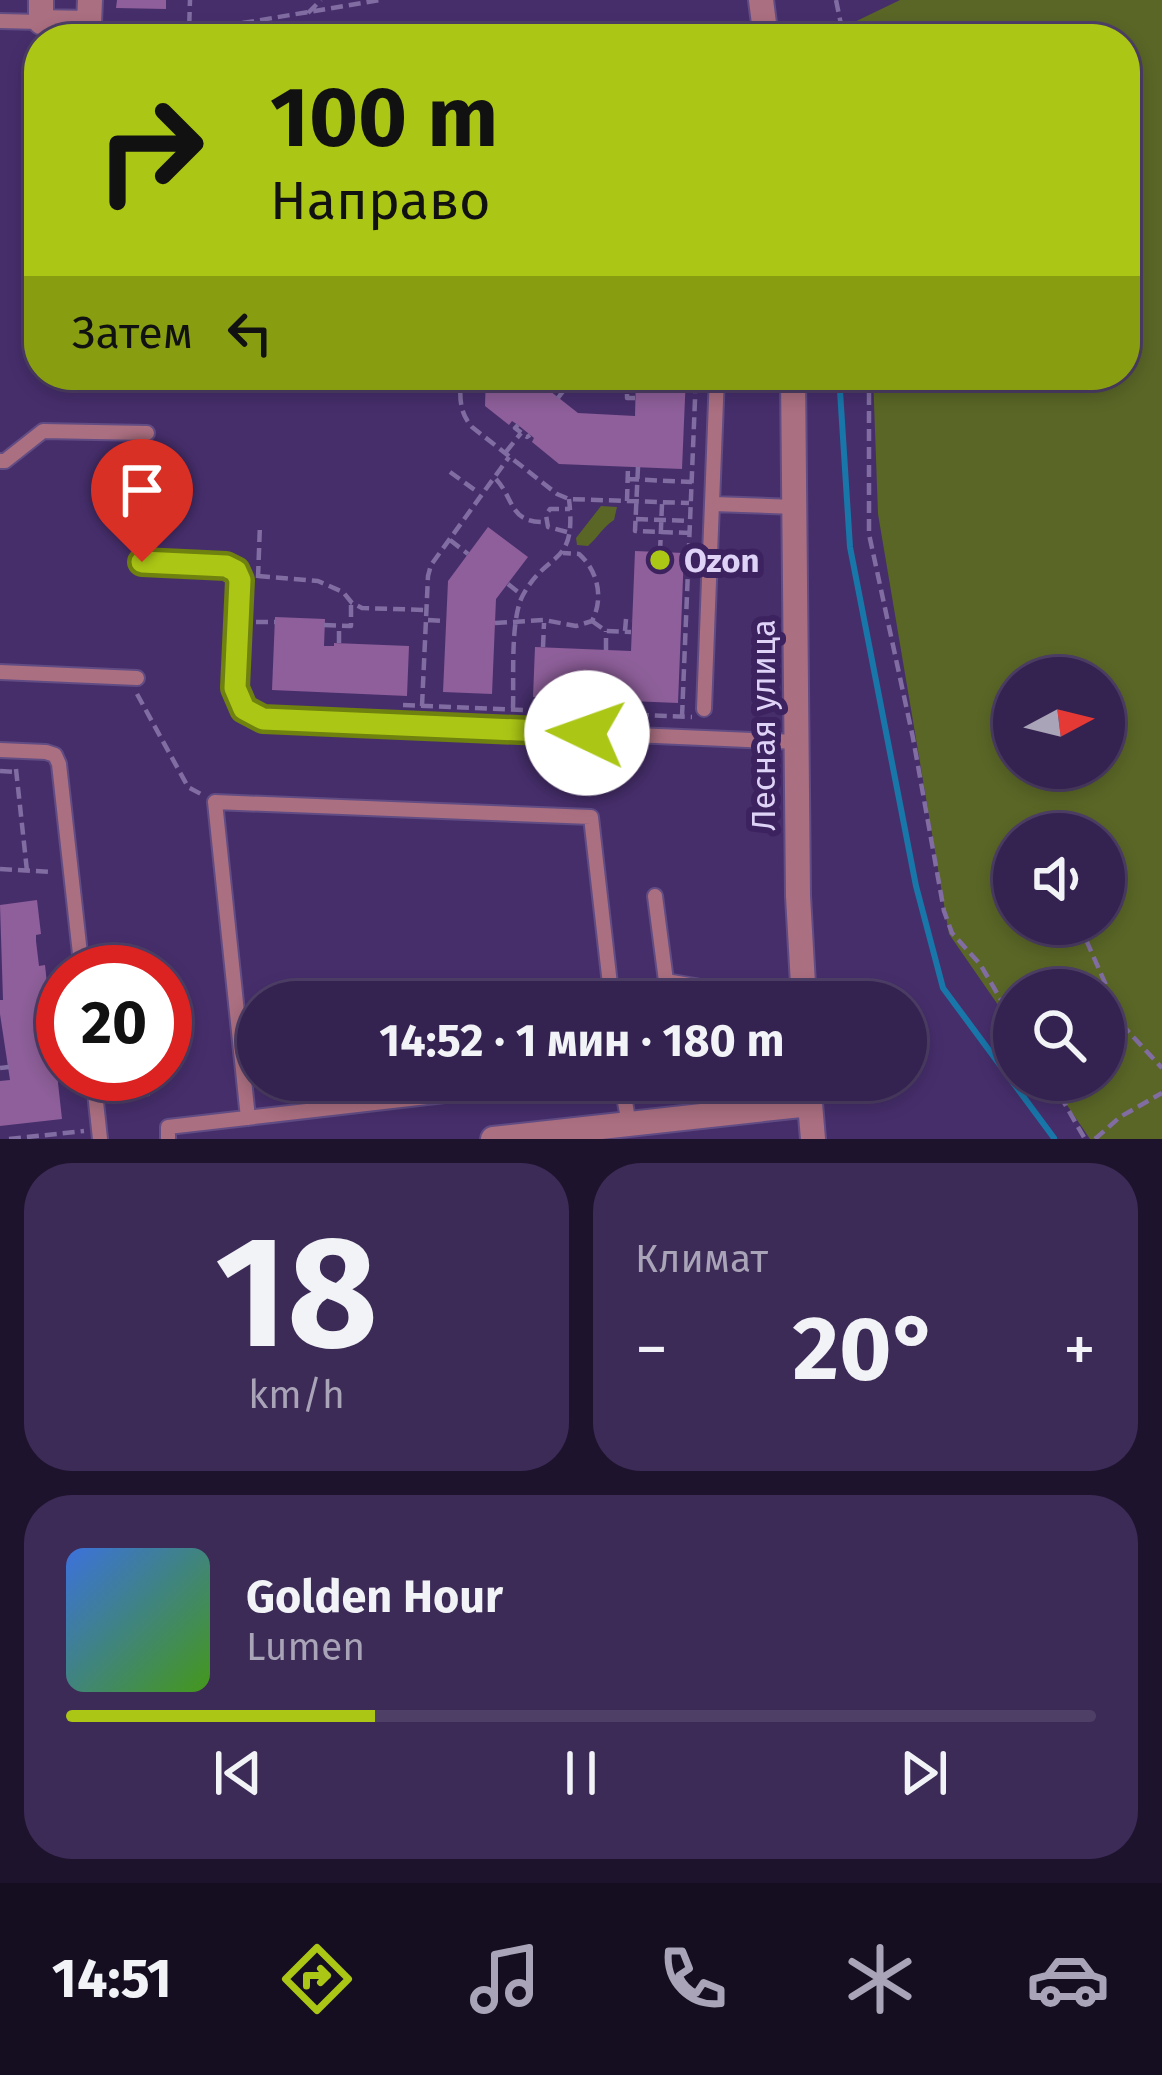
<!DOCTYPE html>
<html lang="ru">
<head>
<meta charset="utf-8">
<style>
	:root { --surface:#342250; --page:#3c2a57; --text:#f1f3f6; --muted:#a9a4b7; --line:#4e3f67; --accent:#abc615 }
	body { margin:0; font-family:"Fira Sans",sans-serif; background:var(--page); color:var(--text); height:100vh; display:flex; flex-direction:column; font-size:45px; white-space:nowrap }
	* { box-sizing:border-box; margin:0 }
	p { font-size:39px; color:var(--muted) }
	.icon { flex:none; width:66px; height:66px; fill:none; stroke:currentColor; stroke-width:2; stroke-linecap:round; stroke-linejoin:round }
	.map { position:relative; height:1139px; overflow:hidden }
	.sheet { display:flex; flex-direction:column; gap:24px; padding:24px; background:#1d132c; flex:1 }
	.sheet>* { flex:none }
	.top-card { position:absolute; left:24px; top:24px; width:1116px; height:366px; border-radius:48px; box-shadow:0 6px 18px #0003,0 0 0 3px var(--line); background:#abc615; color:#111; overflow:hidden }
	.needle { width:78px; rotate:83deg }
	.tools { position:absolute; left:993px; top:657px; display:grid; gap:24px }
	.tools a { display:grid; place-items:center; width:132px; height:132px; border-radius:50%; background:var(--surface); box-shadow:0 6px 18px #0003,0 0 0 3px var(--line); font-size:60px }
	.speed { position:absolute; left:36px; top:945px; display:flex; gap:24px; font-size:60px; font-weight:700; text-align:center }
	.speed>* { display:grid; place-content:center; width:156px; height:156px; border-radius:50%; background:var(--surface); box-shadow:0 6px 18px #0003,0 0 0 3px var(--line); line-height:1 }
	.speed .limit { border:18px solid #d22; background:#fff; color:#111 }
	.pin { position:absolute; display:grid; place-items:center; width:102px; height:102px; color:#fff; margin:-123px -51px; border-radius:50% 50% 50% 0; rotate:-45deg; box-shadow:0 0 12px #0007 }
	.pin .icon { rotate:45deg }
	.me { position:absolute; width:132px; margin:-66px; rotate:273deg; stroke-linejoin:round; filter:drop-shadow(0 0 9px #0008) }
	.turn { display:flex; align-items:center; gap:42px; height:252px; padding:0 48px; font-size:54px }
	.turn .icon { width:156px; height:156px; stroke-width:2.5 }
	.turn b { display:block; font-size:84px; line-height:102px }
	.then { display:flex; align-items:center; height:114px; padding:0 48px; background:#0003; gap:24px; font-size:45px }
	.big { font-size:90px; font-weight:700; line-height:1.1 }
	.sheet .card { flex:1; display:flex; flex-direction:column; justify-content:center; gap:18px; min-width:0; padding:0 42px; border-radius:48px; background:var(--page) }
	.sheet .dial { align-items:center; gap:0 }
	.dial b { font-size:156px; line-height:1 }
	.song { display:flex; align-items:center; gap:36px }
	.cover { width:144px; height:144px; border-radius:18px; background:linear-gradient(135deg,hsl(220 70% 55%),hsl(100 70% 35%)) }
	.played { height:12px; border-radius:6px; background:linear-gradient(90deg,var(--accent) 30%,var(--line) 30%) }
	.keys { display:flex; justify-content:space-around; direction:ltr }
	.heat { display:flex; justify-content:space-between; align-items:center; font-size:66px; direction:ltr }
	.sheet .tiles { flex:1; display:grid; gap:24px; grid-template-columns:1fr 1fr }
	.card:last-child { grid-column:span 2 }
	.trip { position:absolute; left:237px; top:981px; width:690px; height:120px; border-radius:60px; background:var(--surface); box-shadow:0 6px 18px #0003,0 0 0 3px var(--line); font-weight:700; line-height:120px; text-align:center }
	.tabs { display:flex; height:192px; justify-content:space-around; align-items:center; background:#150e20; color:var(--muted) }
	.tabs .icon { width:84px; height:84px }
	.tabs .selected { color:var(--accent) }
	.tabs b { font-size:54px; color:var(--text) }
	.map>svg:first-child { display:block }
	.green { fill:#596626; fill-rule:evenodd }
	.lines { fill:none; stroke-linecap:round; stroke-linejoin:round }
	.stream { stroke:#1976a9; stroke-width:6 }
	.building { fill:#8e5f9a }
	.lane-casing { stroke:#614c84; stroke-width:18 }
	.street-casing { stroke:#614c84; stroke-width:28 }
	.path { stroke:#816da1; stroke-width:4.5; stroke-dasharray:12 6; stroke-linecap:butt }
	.lane { stroke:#aa6f81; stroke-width:14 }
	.street { stroke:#aa6f81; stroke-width:24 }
	.route-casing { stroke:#6f810e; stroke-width:30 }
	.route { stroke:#abc615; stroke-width:21 }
	.poi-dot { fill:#abc615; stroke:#3c235f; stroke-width:4.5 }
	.labels { text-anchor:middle; stroke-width:12; stroke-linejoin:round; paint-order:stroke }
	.poi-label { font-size:33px; font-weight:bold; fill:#ded2f7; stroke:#3c235f; text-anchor:start }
	.street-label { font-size:33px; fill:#ded2f7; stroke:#3c235f }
</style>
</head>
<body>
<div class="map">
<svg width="1162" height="1139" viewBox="0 0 1162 1139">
	<rect width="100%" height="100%" fill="#462e6b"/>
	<path class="green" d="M900,0H1162V1139H1090L1050,1080H1104V990H1014V1028L949,934L878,514L873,375H1125V39H844L842,28ZM1014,678H1104V768H1014ZM1014,834H1104V924H1014Z
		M601,506L617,507L614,520C603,527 598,537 588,546L577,545L576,538Z"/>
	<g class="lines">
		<path class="stream" d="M814,37V39
			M839,375L850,547L916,886L943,988L1054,1138"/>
	</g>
	<path class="building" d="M117,0H166V9L116,8Z
		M486,375H537L536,380L578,413L635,416L636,375H686L682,469L559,464L532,442L534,438L518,425L512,421L509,425L485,406Z
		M488,527L528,557L496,599L492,694L443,692L448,581Z
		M635,551L684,553L678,703L533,697L535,647L631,651Z
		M275,617L325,619L324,646H334V643L409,646L407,696L272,690Z
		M37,900L41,934L36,935V941L39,966L45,965L53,1039H48L49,1048L54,1047L62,1119L0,1126V1081L10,1080L0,1014V1000H3L0,905Z
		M148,1079L150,1096L133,1098L131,1081Z"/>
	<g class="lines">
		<g class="lane-casing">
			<path id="lane" d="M0,21L41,22
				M0,461H5L43,431L147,433
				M713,504L795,507
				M142,562L226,566L235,571L240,580L235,689L243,709L263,719L796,742
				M0,672L137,678
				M704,709L717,375
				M0,750L46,752L55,755L59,764L82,972
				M655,896L666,981L724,991L803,988
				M93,1074L100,1139
				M621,1080L629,1124
				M248,1118L215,802L591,817L612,1002
				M168,1139V1127L575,1080"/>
		</g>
		<g class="street-casing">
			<path id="street" d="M41,0V22L89,23L90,0
				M761,0L766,39
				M793,375L798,896L804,1002
				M808,1080L813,1139
				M493,1139L810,1104"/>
		</g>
		<path class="path" d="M836,0L844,39
			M308,13L321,0
			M107,30L189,32L190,0
			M189,32L380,0
			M461,375C460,395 458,411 472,427L557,494L569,499L689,503
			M563,375C573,384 586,383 597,375
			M611,375L627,384
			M869,375V534L913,738L944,911L952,933L980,964L1014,1022
			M546,388L557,375
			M558,398L569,383
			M635,398H627V384H636
			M518,425L515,428L527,437L530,435
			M506,452L521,433
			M638,467L635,531L690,533
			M450,472L479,493
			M496,479C515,500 509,523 546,522
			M627,479L692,482
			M627,501L628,467
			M636,519L690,521
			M567,532L548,527L546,515L550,509H570
			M450,540L468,554
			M660,552L662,504
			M258,576L318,581L343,592L352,603L362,608L426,610
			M258,578L260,524
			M508,584L522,595
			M428,620L446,621
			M592,621L606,631L631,632
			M256,622H275
			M495,623L544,620L576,626L592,621C604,598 598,571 579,554L563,553
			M324,625L351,626V604
			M625,631L626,619L632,620
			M339,643V625
			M543,647L544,623
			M606,650V631
			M137,694L188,787L201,794
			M403,705L692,717
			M422,706L428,576L431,565L509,457
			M513,708C514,680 510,618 523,595C548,549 577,568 569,499
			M682,717L696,375
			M16,769L27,871
			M0,771L16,772
			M0,869L53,872
			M1079,924L1125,1028L1162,1068
			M0,1068L9,1067
			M1051,1080L1085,1139
			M9,1139L84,1131
			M1095,1139L1120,1117L1162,1093"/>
		<use href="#lane" class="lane"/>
		<use href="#street" class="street"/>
	</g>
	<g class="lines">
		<g class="route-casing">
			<path id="route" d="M142,562L226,566L236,571L240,580L235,688L244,709L263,719L587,733"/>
		</g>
		<use href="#route" class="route"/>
	</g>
	<circle class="poi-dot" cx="660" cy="560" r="12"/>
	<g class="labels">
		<g class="poi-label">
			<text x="684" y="572">Ozon</text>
		</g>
		<g class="street-label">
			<text transform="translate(763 725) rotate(-90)" y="12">Лесная улица</text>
		</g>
	</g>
</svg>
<div class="tools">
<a><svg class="needle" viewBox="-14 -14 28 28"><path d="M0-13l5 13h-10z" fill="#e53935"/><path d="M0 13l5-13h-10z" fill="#a9a4b7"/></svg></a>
<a><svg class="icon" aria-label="sound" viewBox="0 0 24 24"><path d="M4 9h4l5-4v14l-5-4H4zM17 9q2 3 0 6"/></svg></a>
<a><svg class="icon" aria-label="search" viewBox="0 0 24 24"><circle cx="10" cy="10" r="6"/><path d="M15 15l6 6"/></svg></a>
</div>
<div class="speed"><div class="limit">20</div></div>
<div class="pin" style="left:142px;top:562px;background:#d93025"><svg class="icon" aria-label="arrive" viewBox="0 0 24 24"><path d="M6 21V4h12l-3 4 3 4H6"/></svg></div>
<svg class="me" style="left:587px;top:733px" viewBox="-20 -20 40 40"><circle r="19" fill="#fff"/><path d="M0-13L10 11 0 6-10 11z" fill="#abc615"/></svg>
<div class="trip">14:52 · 1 мин · 180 m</div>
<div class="top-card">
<div class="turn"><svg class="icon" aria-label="right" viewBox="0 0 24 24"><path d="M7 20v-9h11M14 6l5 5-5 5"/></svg><div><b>100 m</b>Направо</div></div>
<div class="then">Затем<svg class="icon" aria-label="left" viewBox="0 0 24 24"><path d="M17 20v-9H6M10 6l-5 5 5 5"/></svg></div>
</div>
</div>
<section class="sheet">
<div class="tiles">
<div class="card dial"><b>18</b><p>km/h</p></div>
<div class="card"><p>Климат</p>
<div class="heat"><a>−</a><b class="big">20°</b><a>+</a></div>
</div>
<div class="card">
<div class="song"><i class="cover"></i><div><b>Golden Hour</b><p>Lumen</p></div></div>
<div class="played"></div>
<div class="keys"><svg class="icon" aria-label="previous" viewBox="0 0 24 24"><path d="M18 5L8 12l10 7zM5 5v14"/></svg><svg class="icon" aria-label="pause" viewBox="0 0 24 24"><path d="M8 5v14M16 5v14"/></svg><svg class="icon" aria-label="next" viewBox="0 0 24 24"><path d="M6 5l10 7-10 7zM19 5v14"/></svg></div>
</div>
</div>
</section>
<nav class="tabs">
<b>14:51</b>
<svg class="icon selected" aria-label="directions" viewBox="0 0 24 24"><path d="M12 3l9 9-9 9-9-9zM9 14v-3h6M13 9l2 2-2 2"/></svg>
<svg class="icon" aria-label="music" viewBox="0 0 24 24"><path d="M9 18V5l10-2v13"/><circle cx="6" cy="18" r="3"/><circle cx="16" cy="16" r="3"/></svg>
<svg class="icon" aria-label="phone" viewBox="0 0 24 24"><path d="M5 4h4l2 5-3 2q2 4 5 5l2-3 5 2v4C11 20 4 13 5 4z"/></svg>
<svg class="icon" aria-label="climate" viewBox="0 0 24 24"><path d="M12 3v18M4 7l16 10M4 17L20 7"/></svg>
<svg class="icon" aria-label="car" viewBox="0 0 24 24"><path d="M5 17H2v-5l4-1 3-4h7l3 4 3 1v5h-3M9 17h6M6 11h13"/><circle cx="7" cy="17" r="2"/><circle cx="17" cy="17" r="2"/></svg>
</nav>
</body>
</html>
